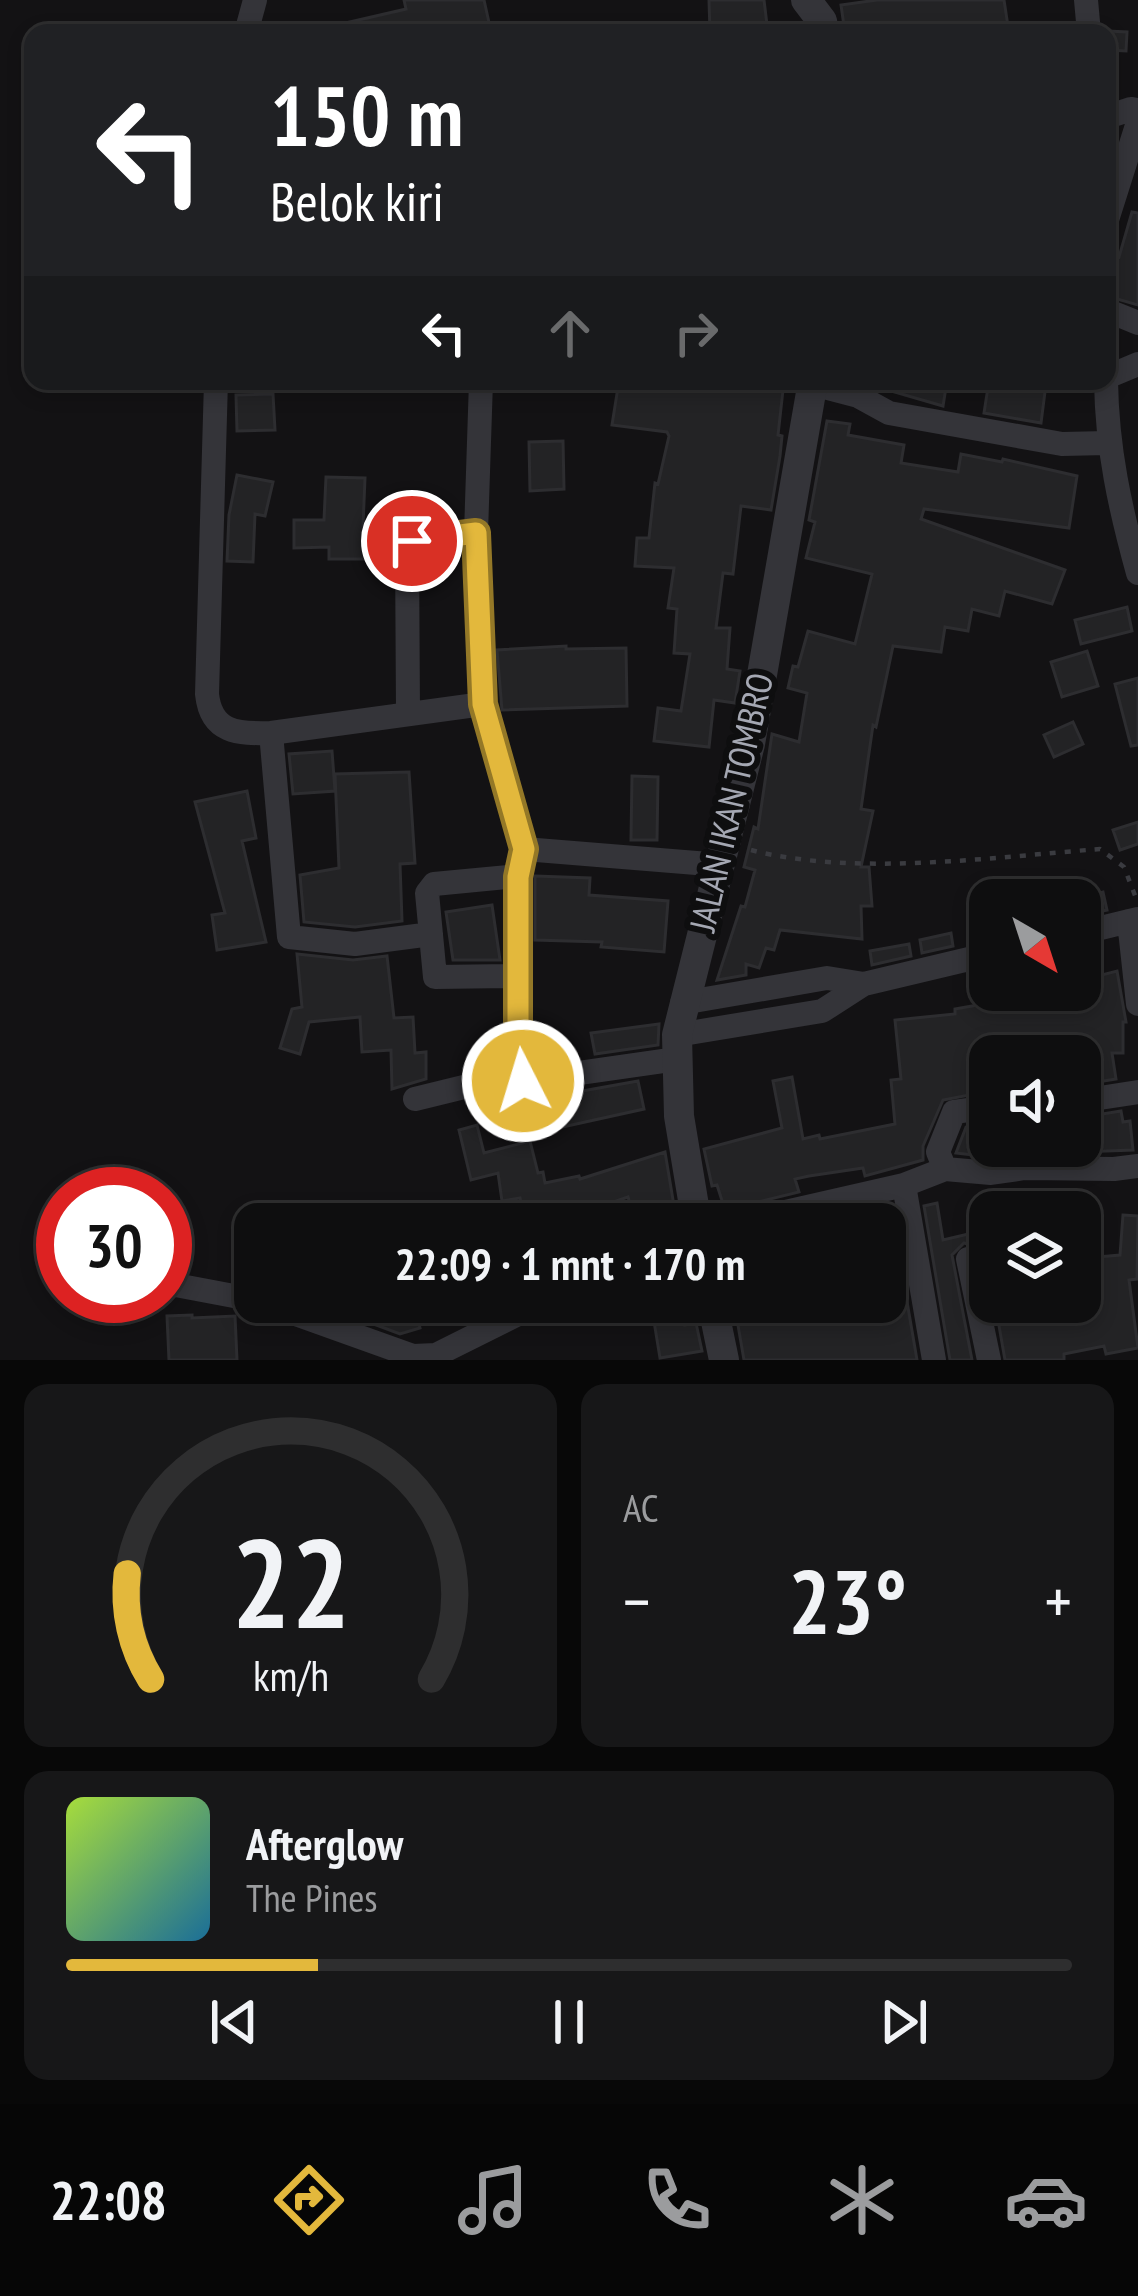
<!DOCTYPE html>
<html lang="id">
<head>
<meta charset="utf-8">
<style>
	:root { --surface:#0e0e0f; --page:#171718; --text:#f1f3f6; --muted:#9b9c9e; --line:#2e2e2f; --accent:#e3b83c }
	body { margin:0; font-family:"PT Sans Narrow",sans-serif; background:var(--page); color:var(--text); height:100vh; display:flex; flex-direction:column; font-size:45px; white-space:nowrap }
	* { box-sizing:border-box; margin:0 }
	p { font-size:39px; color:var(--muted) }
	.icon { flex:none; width:66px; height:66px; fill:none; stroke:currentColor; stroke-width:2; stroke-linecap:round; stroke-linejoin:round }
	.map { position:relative; height:1360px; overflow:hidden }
	.drawer { display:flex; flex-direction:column; gap:24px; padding:24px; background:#080808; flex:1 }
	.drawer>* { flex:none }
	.banner { position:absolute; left:24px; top:24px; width:1092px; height:366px; border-radius:24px; box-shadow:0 6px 18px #0003,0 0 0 3px var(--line); background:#202124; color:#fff; overflow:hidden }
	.needle { width:78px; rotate:141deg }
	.tools { position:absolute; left:969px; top:879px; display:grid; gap:24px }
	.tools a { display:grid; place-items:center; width:132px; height:132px; border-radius:24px; background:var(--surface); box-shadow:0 6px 18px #0003,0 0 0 3px var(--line); font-size:60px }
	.speed { position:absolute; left:36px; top:1167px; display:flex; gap:24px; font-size:60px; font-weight:700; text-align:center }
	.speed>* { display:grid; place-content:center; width:156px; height:156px; border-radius:50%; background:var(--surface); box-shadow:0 6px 18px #0003,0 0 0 3px var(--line); line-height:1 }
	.speed .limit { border:18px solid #d22; background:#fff; color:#111 }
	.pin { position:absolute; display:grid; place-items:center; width:102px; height:102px; color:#fff; margin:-51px; border:6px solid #fff; border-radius:50%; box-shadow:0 3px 12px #0007 }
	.me { position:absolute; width:132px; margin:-66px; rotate:355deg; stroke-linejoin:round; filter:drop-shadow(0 0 9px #0008) }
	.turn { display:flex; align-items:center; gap:42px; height:252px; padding:0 48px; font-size:54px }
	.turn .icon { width:156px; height:156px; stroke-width:2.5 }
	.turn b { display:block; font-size:84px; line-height:102px }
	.lanes { display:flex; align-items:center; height:114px; padding:0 48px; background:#0003; justify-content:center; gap:60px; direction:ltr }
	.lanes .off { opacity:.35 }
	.big { font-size:90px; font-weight:700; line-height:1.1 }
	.drawer .widget { flex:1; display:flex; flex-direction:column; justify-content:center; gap:18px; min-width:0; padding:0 42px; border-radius:24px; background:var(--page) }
	.drawer .dial { align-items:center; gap:0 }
	.dial svg { height:312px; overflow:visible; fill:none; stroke:var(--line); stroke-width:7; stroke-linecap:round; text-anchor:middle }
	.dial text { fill:var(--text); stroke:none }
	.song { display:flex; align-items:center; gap:36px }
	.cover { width:144px; height:144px; border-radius:18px; background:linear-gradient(135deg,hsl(80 70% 55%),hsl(200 70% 35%)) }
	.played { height:12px; border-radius:6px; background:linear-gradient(90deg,var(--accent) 25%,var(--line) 25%) }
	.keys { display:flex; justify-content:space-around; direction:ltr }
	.heat { display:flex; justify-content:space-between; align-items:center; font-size:66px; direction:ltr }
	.drawer .tiles { flex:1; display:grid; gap:24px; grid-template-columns:1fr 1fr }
	.widget:last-child { grid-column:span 2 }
	.trip { position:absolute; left:234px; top:1203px; width:672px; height:120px; border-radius:24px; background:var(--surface); box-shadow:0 6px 18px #0003,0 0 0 3px var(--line); font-weight:700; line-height:120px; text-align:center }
	.menu { display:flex; height:192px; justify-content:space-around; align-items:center; background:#060606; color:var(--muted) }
	.menu .icon { width:84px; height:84px }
	.menu .current { color:var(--accent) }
	.menu b { font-size:54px; color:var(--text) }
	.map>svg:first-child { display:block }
	.building { fill:#232325; stroke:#2d2d30; stroke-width:3 }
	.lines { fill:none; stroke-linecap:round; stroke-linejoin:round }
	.path { stroke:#3a3b40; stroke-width:4.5; stroke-dasharray:6 9; stroke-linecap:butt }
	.minor { stroke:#343439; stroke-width:24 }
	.tertiary { stroke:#343439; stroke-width:30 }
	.route-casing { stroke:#947827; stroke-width:30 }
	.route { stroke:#e3b83c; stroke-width:21 }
	.labels { text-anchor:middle; stroke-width:12; stroke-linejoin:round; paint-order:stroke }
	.street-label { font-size:36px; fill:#a5a8b3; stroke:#0e0e0f }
</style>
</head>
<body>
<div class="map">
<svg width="1138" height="1360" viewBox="0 0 1138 1360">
	<rect width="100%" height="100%" fill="#131214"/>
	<path class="building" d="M404,0H484L490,27L462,33H338L337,25L406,9Z
		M709,0H764L768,33H710Z
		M877,0H1004L1009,33H845L841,5Z
		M1107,31L1127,32L1126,51L1107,50Z
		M1132,212L1138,213V305L1107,296V278L1117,256L1119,257Z
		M619,381H729L760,389L761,381H784L778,435L782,436L780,456L771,510L741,506L733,574L723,573L716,628H730L727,669L740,671L735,703L714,700L709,747L654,741L658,708L681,711L690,654L674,653L677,609L668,608L674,568L635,566L637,538H649L655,483L658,484L669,436L667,432L612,425Z
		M885,381H947L943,406L884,389Z
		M989,381L1046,384L1041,423L984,413Z
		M273,394L275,430L237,431L236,395Z
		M827,421L850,424L848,435L904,445L901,463L958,472L961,454L1002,462L1003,459L1077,476L1069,528L924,509L921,519L1065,570L1052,604L1005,591L999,616L972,609L968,631L945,627L941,652L893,646L876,727L873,725L861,809L873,811L861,867H869L872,906H861L862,939L780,930L774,950L766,948L759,968L746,964V975L717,980L741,906L745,907L755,870L744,867L754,827L758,829L772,734L799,742L807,693L788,688L793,666L798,667L808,631L855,644L872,574L806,558L815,522L809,520Z
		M563,441L564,489L530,491L529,442Z
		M237,475L273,482L265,516L255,514L253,562L227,561L229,515Z
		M326,477L365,478L363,526H372L371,559H329V547L294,548V520H324Z
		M1127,607L1132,631L1081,644L1075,620Z
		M566,646V649L626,648L627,706L502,710L497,650Z
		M1087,651L1098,686L1062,697L1051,662Z
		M1138,678V745L1131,746L1115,684Z
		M1073,722L1083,744L1054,757L1044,735Z
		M332,751L335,791L293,794L289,754Z
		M409,772L415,863L400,864L402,921L355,927L304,922L300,875L339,868L335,774Z
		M632,776L658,777L657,840H631Z
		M247,791L256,838L242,841L266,942L217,950L212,915L225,913L195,802Z
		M1138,822V844L1120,850L1113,830Z
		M535,876L590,878L589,895L668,901L664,952L601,947L602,942L535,940Z
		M1103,892L1107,910L1080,916V898Z
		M492,905L500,960H453L446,912Z
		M951,933L953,946L922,953L920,940Z
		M909,944L911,956L872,965L870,951Z
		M297,954L353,960L387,956L394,1018L413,1017L415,1053L426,1052V1079L392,1089L391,1050L362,1052L360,1017L309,1022L300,1054L280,1048L292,1009L302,1007Z
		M1117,971L1126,1022H1123V1053H1112L1116,1079L1091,1083L1087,1056H990V1091L943,1100L923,1146V1160L865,1176L863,1168L809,1176L795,1179L799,1192L725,1210L717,1185L712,1186L704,1149L782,1128L773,1081L792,1077L803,1139L819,1135L820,1139L895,1124L891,1080L901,1079L895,1020L955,1014V1009L989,1003L988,998L1013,992L1084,990L1082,980Z
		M659,1024L658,1045L595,1054L591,1033Z
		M638,1081L644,1109L540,1132L532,1100Z
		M1121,1111L1123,1122L1130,1121L1133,1150L1080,1152V1129L1097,1125L1096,1115Z
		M477,1125L484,1153L530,1141L538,1173L543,1172L545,1183L579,1176L580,1179L665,1152L677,1224H636L628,1197L587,1211L589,1224H562L561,1216L526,1224L520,1198L502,1201L498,1173L471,1180L459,1130Z
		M980,1125L982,1156L956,1153L966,1127Z
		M937,1203L943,1240L990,1229V1284L979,1247L964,1243L952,1255L972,1360H950L924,1206Z
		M1123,1215L1138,1216L1137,1279L1129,1280L1138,1348L1106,1354L1104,1346L1064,1354V1360H1005L998,1320L1032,1312L1031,1307L1080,1302V1298L1087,1296L1085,1258L1120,1255Z
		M897,1243L917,1360H744L734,1302H764L770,1318L823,1308L822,1302H885V1246Z
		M365,1302H414L420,1328L400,1334L371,1323Z
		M685,1302V1325L696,1323L702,1351L660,1358L651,1303Z
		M192,1315V1318L235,1316L237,1360H169L167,1316Z"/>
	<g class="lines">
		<path class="path" d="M751,850C854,877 994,857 1100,849L1124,867L1136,898"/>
		<path class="minor" d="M1086,0L1089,33
			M246,33L255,0
			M1107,117L1131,109L1138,110
			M1107,220L1138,122
			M1107,320L1116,314L1138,323
			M1107,377L1138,364
			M216,381L207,694C211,733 238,734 271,733L483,704
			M481,381L476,533L483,704L524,849L518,876V1021L523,1081L677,1059
			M1106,381C1107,449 1120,508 1138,573
			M812,384L858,396L889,413L1062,444L1107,443
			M408,713L407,546L415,540L476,533
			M271,733L289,937L355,944L431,934
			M524,849L721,865
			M518,876L434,884L427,893L435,977L519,976
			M1129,921L1138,1004
			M1080,933L1138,919
			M682,1003L827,978L864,984L990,954
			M677,1035L822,1011L864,984
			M415,1099L468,1086L523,1081
			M1080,1101L1138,1092
			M945,1169L938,1152L954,1112L990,1107
			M904,1185L934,1360
			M733,1224L904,1185L945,1169L991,1173L1025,1168L1114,1169L1138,1166
			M968,1259L989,1360
			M165,1283L255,1300
			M262,1302L413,1356L436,1355L542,1302"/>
		<path class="tertiary" d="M806,0L822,21L824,33
			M697,1224L679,1116L677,1035L750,744L813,381
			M712,1302L724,1360"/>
	</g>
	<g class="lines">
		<g class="route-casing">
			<path id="route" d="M412,541L476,533L483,704L524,849L518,877V1021L523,1081"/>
		</g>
		<use href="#route" class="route"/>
	</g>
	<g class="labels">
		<g class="street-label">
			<text transform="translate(731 802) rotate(-77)" y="13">JALAN IKAN TOMBRO</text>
		</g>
	</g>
</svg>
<div class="tools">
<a><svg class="needle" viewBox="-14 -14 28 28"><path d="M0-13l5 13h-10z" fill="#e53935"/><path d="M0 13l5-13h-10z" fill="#9b9c9e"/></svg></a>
<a><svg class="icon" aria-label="sound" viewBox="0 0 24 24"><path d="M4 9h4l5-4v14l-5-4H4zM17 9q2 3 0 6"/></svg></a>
<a><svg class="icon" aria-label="layers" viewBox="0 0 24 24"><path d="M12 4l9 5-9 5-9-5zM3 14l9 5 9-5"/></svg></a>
</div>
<div class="speed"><div class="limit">30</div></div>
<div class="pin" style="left:412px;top:541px;background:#d93025"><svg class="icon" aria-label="arrive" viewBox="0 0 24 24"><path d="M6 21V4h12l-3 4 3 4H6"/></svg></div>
<svg class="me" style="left:523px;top:1081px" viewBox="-20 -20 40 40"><circle r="17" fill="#e3b83c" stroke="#fff" stroke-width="3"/><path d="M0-11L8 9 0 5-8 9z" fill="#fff"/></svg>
<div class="trip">22:09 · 1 mnt · 170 m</div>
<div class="banner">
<div class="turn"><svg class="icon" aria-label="left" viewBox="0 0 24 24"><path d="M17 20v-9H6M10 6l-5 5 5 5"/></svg><div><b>150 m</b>Belok kiri</div></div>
<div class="lanes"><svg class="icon" aria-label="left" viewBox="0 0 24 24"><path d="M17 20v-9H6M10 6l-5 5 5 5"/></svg><svg class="icon off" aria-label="ahead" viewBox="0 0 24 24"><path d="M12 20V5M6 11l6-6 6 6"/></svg><svg class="icon off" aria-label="right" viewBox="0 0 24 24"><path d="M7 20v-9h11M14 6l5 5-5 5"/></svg></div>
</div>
</div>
<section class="drawer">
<div class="tiles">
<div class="widget dial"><svg viewBox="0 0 100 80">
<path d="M14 69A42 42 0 1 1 86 69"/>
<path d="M14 69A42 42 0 0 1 8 42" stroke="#e3b83c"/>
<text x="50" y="56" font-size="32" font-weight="700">22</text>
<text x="50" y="72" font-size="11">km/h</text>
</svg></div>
<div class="widget"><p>AC</p>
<div class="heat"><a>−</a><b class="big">23°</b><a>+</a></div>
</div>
<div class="widget">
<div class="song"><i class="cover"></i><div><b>Afterglow</b><p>The Pines</p></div></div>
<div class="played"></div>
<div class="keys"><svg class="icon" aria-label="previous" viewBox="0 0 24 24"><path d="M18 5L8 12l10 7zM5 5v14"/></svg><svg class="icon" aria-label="pause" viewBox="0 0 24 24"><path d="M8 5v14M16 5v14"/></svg><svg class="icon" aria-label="next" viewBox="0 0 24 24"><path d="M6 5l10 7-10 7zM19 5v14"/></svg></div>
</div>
</div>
</section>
<nav class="menu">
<b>22:08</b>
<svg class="icon current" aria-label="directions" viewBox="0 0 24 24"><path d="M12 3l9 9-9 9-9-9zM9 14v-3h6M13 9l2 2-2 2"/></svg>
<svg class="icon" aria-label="music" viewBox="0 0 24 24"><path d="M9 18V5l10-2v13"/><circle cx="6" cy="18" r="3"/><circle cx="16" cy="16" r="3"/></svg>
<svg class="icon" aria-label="phone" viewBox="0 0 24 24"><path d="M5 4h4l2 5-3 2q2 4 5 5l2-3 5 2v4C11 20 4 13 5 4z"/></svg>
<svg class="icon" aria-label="climate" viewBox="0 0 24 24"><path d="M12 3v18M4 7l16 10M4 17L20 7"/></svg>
<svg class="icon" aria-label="car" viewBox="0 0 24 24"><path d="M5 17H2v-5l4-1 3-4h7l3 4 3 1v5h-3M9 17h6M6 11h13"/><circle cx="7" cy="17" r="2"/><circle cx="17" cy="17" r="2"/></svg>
</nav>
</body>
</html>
